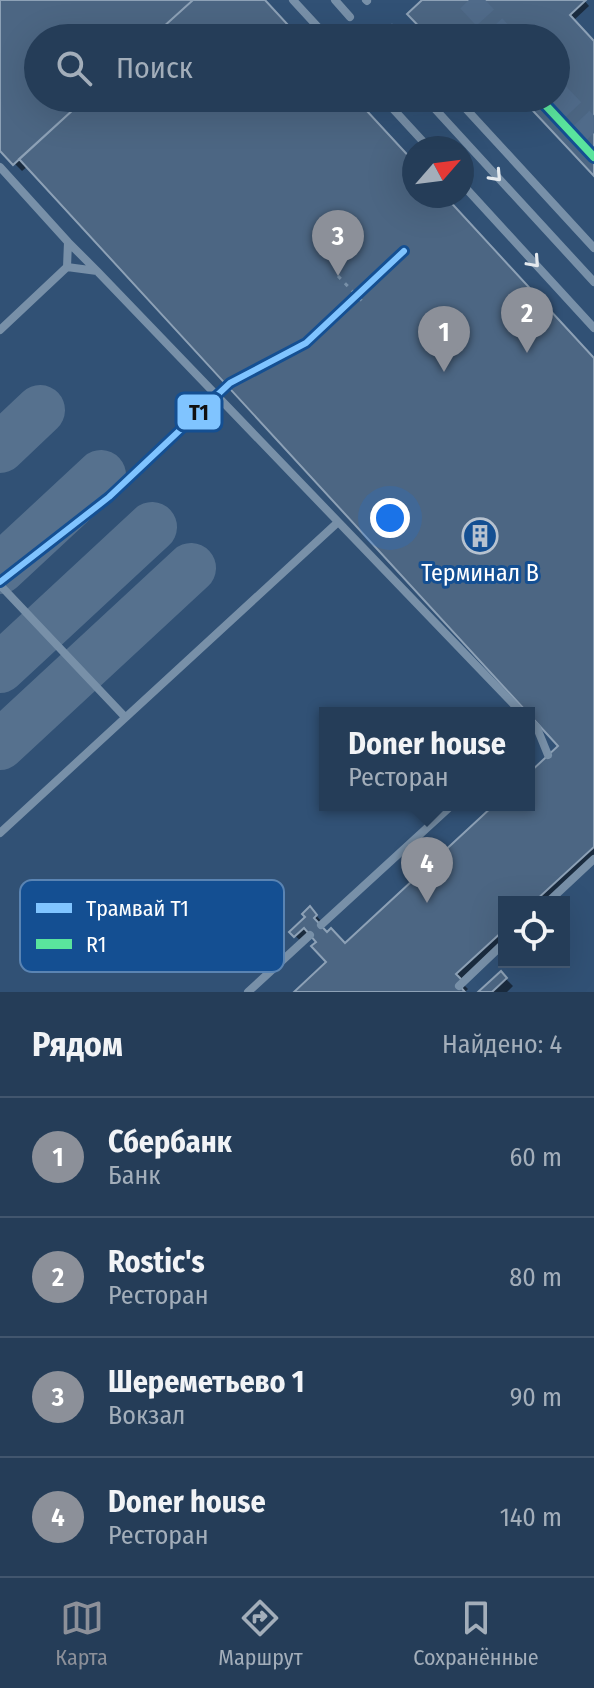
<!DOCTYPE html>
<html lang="ru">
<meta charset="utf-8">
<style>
:root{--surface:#253d58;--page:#2d445e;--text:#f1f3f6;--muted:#a3aeba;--line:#42566e;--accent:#8c9099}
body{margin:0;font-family:"Fira Sans Condensed",sans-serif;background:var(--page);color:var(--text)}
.controls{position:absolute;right:24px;bottom:24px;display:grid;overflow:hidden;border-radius:0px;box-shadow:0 8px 32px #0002}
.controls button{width:72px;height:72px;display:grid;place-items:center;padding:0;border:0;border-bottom:2px solid var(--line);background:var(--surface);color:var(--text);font:40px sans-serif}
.compass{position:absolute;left:402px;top:136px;width:72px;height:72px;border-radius:50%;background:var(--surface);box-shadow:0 8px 32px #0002;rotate:62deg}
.you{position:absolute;left:390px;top:518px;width:28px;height:28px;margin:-20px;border:6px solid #fff;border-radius:50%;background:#1a73e8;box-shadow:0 0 0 12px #1a73e833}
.badge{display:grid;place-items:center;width:52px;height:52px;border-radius:50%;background:var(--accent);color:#fff;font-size:26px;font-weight:700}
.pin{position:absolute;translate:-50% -66px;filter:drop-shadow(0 2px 4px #0008)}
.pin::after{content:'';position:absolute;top:42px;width:28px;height:24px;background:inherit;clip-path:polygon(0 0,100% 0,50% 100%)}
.popup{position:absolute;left:319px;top:707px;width:216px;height:104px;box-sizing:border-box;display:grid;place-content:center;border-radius:0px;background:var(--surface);filter:drop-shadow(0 2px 6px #0005);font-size:26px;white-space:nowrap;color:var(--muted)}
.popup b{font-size:30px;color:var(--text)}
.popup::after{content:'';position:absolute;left:50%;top:100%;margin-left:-16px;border:16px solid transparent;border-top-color:var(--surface)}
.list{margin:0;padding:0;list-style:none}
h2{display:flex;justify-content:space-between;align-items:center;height:104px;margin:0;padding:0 32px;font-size:34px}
h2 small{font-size:26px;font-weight:400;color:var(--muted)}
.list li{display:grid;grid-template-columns:52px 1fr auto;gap:24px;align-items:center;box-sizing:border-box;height:120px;padding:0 32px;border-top:2px solid var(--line)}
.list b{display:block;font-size:30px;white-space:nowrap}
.list p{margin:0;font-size:26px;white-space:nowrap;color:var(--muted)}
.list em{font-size:26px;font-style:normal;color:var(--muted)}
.icon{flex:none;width:44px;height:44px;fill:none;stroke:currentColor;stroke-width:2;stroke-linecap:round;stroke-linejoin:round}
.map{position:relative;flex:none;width:594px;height:992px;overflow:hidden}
.search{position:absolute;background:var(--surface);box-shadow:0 8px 32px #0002;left:24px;right:24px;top:24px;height:88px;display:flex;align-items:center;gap:20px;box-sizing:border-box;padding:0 28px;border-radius:44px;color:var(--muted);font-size:30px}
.sheet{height:584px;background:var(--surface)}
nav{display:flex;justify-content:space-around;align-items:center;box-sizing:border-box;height:112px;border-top:2px solid var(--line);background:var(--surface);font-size:22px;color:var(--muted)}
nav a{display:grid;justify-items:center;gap:4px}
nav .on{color:var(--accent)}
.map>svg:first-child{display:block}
.shadow{fill:#0007}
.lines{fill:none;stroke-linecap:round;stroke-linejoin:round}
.taxiway{stroke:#56718e;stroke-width:50}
.building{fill:#4c6683;stroke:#8da1b6;stroke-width:2}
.primary-tunnel{stroke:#506b8a;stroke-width:24;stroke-dasharray:24 12;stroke-linecap:butt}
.path{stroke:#7890a8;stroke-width:3;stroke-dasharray:4 6;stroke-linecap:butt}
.lane{stroke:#7890a8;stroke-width:8}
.rail-1-casing{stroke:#144f92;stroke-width:14}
.rail-1{stroke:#5ae49d;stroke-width:8}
.tram-1-casing{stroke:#144f92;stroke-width:12}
.tram-1{stroke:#80c4ff;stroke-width:6}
.oneway{stroke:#e4e9ee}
.labels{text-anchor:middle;stroke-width:6;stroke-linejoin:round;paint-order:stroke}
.poi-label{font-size:24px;fill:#fff;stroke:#144f92}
.key{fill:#144f92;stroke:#5a84b3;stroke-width:2}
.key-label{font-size:22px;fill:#fff}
.line-badge{stroke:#144f92;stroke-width:3}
.pale-badge-label{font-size:22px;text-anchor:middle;font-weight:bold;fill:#111}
</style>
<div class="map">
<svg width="594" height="992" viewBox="0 0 594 992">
<rect width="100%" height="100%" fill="#315175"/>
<!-- shadow -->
<path class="shadow" d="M0,0H263L298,38H38V98H353L414,164V196H443L594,360V861L550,902H504V944L462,983L468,989L465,992H297L329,962L319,942L312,934L303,943L291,932L307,917L310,909L323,923L320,926L327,935L345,946L497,805H529V775L561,746L28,166L22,171L0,149Z
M425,0H584L589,6L573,21L594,44V173L524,98H556V38H433Z
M501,974L513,986L507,992H481Z"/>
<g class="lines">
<!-- taxiway -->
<path class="taxiway" d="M0,448L40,410
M0,569L101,475
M0,668L152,527
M0,745L191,568"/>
</g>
<!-- building -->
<path class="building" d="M0,0H193L151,38H38V98H86L13,165L0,151Z
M193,0H265L300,38H151Z
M422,0H586L570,15L594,41V176L521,98H556V38H430L407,14Z
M86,98H355L414,162V196H445L594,358V847L534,902H504V930L456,974L462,980L458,984L465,992H294L326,962L311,946L316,942L304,928L294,937L289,932L305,917L302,914L310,906L317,915L314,918L327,932L331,928L345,943L494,805H529V773L558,746L19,159Z
M501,971L507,978L492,992H478Z"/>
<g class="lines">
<!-- primary-tunnel -->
<path class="primary-tunnel" d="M469,0L504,38
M556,93L594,133"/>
<!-- path -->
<path class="path" d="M338,276L363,302"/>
<!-- lane -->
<path class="lane" d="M293,0L328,38
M335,0L350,17
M366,0L367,1
M392,28L401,38
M383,98L429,148
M425,98L594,282
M456,98L594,248
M0,167L68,242L67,267L0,330
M462,184L594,328
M68,242L97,271
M67,267L97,271L522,713
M0,585L125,717
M529,720L537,728L548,755
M0,833L337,523
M548,902L594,859
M321,925L452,805
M459,986L504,943
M248,992L310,935"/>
<defs>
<path id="rail-1" d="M539,98L594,157"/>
</defs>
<!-- rail-1 casing -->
<use href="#rail-1" class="rail-1-casing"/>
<!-- rail-1 -->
<use href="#rail-1" class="rail-1"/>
<defs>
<path id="tram-1" d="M0,582L109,497L230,383L306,343L404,251"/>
</defs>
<!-- tram-1 casing -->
<use href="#tram-1" class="tram-1-casing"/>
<!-- tram-1 -->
<use href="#tram-1" class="tram-1"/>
</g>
<!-- one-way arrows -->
<defs><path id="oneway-chevron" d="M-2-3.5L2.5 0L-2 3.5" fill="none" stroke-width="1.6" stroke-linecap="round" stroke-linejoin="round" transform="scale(2)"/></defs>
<g class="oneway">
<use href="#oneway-chevron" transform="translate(496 176) rotate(47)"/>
<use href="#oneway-chevron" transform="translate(534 262) rotate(48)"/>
</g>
<!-- icons -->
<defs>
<symbol id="building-ring" viewBox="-11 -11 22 22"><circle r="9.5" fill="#144f92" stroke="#b7c2cf" stroke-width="1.5"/><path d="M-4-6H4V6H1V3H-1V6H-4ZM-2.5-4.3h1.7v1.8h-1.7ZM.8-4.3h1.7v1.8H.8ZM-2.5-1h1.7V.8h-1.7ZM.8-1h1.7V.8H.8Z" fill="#b7c2cf"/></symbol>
</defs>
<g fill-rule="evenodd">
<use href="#building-ring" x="460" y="516" width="40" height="40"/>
</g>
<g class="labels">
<!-- poi labels -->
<g class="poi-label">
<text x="480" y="581">Терминал B</text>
</g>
</g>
<!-- legend -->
<rect x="20" y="880" width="264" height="92" rx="12" class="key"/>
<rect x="36" y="903" width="36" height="10" fill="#80c4ff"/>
<rect x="36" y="939" width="36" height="10" fill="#5ae49d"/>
<g class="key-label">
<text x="86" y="916">Трамвай T1</text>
<text x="86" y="952">R1</text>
</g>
<rect class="line-badge" x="176" y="393" width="46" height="38" rx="8" fill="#80c4ff"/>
<g class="pale-badge-label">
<text x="199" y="420">T1</text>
</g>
</svg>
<div class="controls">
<button><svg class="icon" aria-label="locate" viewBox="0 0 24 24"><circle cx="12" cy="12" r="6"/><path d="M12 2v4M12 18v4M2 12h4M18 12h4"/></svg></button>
</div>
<svg class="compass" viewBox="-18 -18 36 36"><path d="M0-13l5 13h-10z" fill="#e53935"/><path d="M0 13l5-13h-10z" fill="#a3aeba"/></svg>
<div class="you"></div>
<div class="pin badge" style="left:444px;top:372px">1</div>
<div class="pin badge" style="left:527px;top:353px">2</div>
<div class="pin badge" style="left:338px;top:276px">3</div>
<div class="pin badge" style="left:427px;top:903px">4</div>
<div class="popup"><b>Doner house</b>Ресторан</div>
<div class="search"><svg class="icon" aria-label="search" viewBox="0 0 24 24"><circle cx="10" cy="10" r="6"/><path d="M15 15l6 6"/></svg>Поиск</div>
</div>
<section class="sheet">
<h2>Рядом<small>Найдено: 4</small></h2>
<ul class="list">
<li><span class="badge">1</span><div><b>Сбербанк</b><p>Банк</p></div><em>60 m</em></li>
<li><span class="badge">2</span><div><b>Rostic's</b><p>Ресторан</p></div><em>80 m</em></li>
<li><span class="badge">3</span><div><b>Шереметьево 1</b><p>Вокзал</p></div><em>90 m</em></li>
<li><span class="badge">4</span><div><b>Doner house</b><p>Ресторан</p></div><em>140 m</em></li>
</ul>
</section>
<nav>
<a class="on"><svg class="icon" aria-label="map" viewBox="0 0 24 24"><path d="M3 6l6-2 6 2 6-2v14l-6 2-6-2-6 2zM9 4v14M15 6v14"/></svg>Карта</a>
<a><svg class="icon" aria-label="directions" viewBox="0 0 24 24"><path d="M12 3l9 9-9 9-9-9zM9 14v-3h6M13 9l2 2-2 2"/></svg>Маршрут</a>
<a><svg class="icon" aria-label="saved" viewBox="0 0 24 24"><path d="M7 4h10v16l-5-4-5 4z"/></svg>Сохранённые</a>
</nav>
